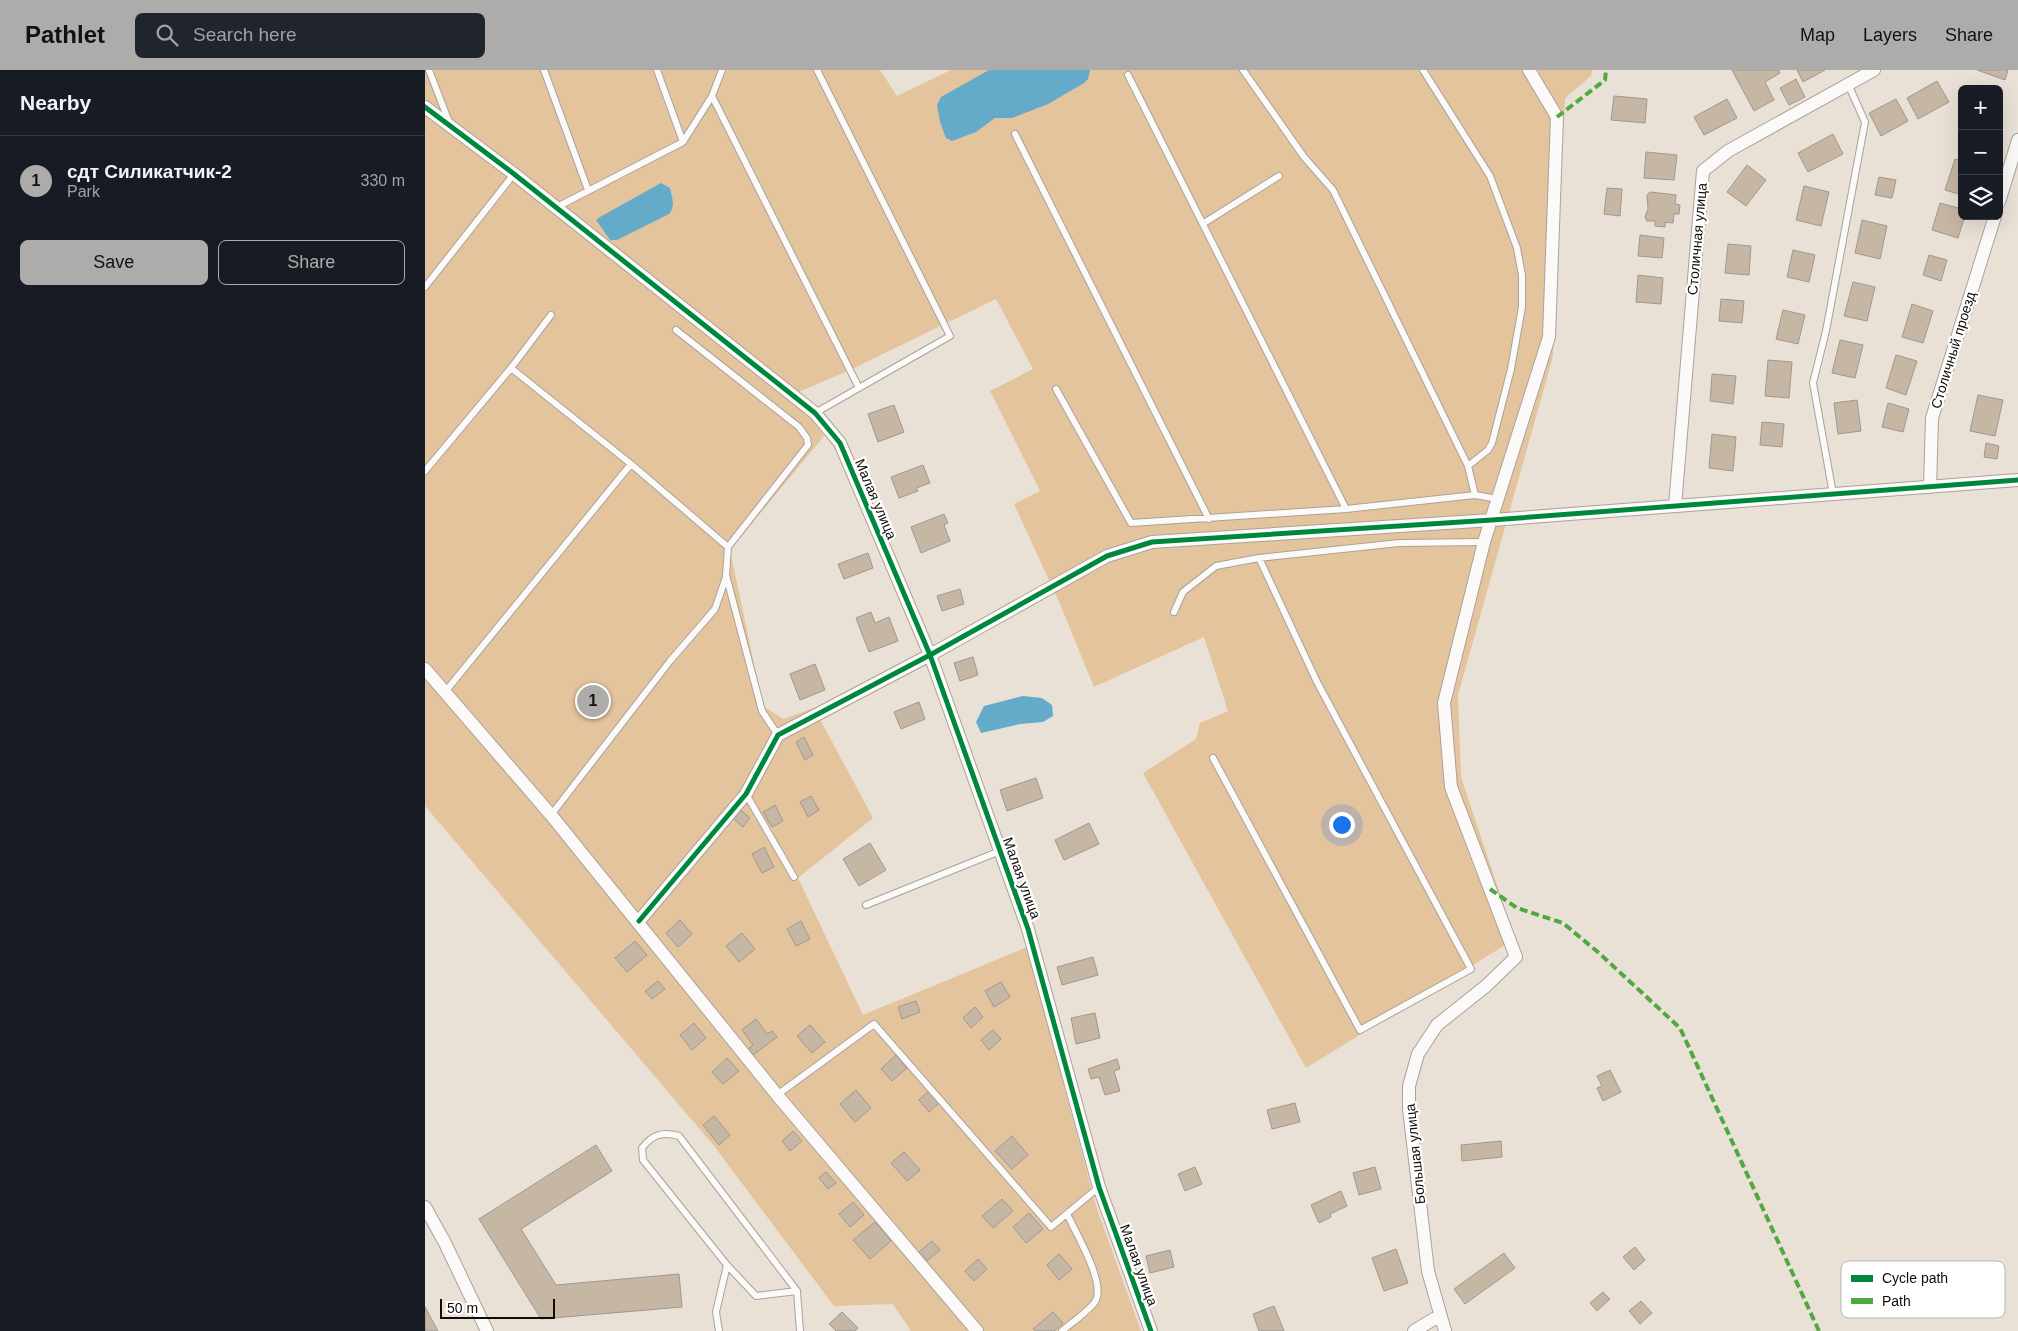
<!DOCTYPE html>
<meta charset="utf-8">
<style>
:root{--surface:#171b24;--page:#20242c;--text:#f1f3f6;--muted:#9ea1a6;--line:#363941;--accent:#aeacaa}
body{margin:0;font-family:Helvetica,sans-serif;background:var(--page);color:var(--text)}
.controls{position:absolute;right:15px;top:15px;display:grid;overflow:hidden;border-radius:8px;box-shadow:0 5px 20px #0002}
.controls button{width:45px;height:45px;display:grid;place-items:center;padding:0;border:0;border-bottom:1px solid var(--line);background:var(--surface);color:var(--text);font:25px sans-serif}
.scale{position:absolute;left:15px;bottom:12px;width:115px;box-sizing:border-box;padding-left:5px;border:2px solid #100b05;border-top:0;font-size:14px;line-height:18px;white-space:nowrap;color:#100b05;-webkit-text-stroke:4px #fff;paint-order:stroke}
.you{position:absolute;left:916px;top:754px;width:18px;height:18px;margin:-12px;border:4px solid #fff;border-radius:50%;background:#1a73e8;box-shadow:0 0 0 8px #1a73e833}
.badge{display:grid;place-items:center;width:32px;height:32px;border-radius:50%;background:var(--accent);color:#111;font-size:16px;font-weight:700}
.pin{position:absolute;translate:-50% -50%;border:2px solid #fff;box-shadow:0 1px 5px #0006}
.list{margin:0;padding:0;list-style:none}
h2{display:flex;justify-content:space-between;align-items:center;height:65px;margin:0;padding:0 20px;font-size:21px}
h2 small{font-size:16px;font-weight:400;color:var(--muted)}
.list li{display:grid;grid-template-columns:32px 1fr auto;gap:15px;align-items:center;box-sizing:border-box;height:90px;padding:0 20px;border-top:1px solid var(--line)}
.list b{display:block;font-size:19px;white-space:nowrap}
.list p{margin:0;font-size:16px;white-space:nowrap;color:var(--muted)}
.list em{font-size:16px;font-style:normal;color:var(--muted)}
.actions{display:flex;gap:10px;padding:15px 20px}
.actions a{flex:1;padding:11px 0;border:1px solid var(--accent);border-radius:8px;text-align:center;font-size:18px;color:var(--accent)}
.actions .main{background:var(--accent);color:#111}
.icon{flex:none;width:28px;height:28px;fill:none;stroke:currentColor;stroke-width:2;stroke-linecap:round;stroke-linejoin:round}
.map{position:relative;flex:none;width:1593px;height:1261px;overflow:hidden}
header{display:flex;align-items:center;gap:30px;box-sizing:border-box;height:70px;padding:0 25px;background:var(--accent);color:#111}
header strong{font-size:24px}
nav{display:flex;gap:28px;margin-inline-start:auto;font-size:18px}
.search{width:350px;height:45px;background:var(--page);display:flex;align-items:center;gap:12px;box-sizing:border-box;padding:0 18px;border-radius:8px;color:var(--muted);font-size:19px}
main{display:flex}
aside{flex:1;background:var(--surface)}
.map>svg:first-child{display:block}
.green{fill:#e4c49d}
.water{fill:#63abc8}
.building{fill:#c6b7a4;stroke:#9f9891}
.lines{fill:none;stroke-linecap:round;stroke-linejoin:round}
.service-casing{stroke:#a9a29b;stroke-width:8}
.minor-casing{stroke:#a9a29b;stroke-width:14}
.service{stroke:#fcfaf9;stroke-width:6}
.minor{stroke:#fcfaf9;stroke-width:12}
.quiet{stroke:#51a840;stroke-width:4;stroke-dasharray:8 4;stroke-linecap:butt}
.cycleway-casing{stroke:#fff;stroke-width:8}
.cycleway{stroke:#00873e;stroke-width:5}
.labels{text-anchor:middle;stroke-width:4.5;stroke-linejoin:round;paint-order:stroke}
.street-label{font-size:14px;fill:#100b05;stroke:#fff}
.key{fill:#fff;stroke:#b7b6b4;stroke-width:1}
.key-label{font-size:14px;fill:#100b05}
</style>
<header>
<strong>Pathlet</strong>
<div class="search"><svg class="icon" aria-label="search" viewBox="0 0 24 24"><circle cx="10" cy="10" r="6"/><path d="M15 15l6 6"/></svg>Search here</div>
<nav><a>Map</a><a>Layers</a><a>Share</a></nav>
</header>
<main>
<aside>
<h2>Nearby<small></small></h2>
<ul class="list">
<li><span class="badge">1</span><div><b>сдт Силикатчик-2</b><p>Park</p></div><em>330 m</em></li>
</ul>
<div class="actions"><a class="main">Save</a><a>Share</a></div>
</aside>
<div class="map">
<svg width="1593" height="1261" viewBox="0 0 1593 1261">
<rect width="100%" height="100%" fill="#e9e0d6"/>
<!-- green -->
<path class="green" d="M0,0H455L472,26L526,0H1167L1166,6L1140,28L1128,286L1033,625L1036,707L1090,869L881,998L718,703L771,669L775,653L803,641L779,567L669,617L635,534L589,434L615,421L565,321L608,299L571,229L425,300L369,324L399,366L305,480L338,636L358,649L389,638L448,748L373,808L438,945L602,877L671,1136L716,1261H486L468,1234L409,1236L289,1076L0,736Z"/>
<!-- water -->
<path class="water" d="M564,0H665L663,9L659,13L623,34L587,48H570L551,62L527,71L521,68L515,52L512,35L516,27Z
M236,113L245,118C247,128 251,135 244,144L192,170H185L171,150L175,147Z
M598,626L617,628L627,635L628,646L618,652L595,654L556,663L551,652L559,636Z"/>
<!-- building -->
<path class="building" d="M1307,0H1354L1355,3L1340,12L1349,30L1329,41Z
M1372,0H1400L1378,12Z
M1552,0H1583L1580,10Z
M1371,9L1380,27L1364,35L1355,18Z
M1512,11L1524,32L1493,49L1482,28Z
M1189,26L1222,29L1220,53L1186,50Z
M1302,29L1312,48L1279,65L1269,47Z
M1471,29L1483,51L1456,66L1444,43Z
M1408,64L1418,84L1383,102L1373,83Z
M1221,82L1252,85L1249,110L1219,108Z
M1530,89L1537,91V125L1520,120Z
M1322,95L1341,110L1321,136L1302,122Z
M1454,107L1471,110L1467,128L1450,125Z
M1379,116L1404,122L1396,156L1371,150Z
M1182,118L1197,119L1195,146L1179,144Z
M1225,122L1251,125L1250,134L1255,135L1254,144H1249L1248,153L1240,152V157L1230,156V151H1222L1220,147L1223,139L1222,125Z
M1515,133L1537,139V146H1540L1533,168L1507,160Z
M1437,150L1462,156L1455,189L1430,183Z
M1215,165L1239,168L1237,188L1213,186Z
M1303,174L1326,176L1324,205L1300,203Z
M1368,180L1390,185L1384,212L1362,207Z
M1504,185L1522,190L1516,211L1498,205Z
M1213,205L1238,208L1236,234L1211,232Z
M1428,212L1450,217L1442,251L1419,246Z
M1296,229L1319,231L1317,253L1294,251Z
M1487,234L1508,241L1498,273L1477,267Z
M1358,240L1380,245L1373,274L1351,269Z
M1415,270L1438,275L1430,308L1407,303Z
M1471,285L1492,291L1481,325L1461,318Z
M1343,290L1367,292L1364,328L1340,326Z
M1287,304L1311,306L1308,334L1285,331Z
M1553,325L1578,330L1570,366L1545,361Z
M1432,330L1436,361L1413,364L1409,333Z
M1463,333L1484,339L1478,362L1457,357Z
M469,335L479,362L453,372L443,344Z
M1337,352L1359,354L1357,377L1335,375Z
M1287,364L1311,367L1308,401L1284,398Z
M1561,373L1574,376L1572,389L1559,387Z
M498,395L505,413L491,418L493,421L474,428L466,407Z
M519,444L523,453L519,455L525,471L496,483L486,457Z
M443,483L448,498L419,509L413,494Z
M535,519L539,534L517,541L512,526Z
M446,542L450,553L464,547L473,571L444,582L431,548Z
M548,587L553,605L535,611L529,593Z
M390,594L400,620L375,630L365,604Z
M494,632L500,649L476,659L469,642Z
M379,667L388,685L380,690L371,672Z
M611,708L618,728L582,741L575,720Z
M386,726L394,740L383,747L375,732Z
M350,735L358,751L347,757L338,742Z
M312,737L325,748L318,757L305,746Z
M664,753L674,774L639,790L630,770Z
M445,773L461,800L434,816L418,789Z
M339,777L349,797L337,803L327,784Z
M255,850L267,864L253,877L241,863Z
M376,851L385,869L371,876L362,859Z
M317,863L330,879L314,892L301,876Z
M210,871L222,885L202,902L190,888Z
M668,887L673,905L637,915L632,897Z
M233,911L240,919L227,929L220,921Z
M576,912L585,927L569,937L560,921Z
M491,931L495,942L477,949L473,937Z
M550,937L558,947L546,958L538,948Z
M670,943L675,968L651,974L646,948Z
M331,949L342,964L347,961L352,967L328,985L323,979L328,975L317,960Z
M269,953L281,968L267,980L255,965Z
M385,955L400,972L387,983L372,966Z
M568,960L576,969L564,980L556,970Z
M471,985L482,998L467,1011L456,999Z
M302,988L314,1001L298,1014L287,1002Z
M692,989L695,999L689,1001L695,1021L680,1025L674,1007L666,1009L663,999Z
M1185,1000L1196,1022L1178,1031L1172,1018L1177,1016L1172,1006Z
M431,1020L446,1038L430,1052L415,1034Z
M504,1021L514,1033L504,1042L494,1030Z
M870,1033L875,1052L847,1059L842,1040Z
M289,1046L305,1065L294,1075L278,1055Z
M368,1061L377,1071L365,1081L357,1071Z
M587,1066L603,1085L587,1099L570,1081Z
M1076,1071L1077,1087L1037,1091L1036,1075Z
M171,1075L187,1101L96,1159L131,1215L254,1204L257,1237L116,1249L54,1149Z
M479,1082L495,1100L482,1111L466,1093Z
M770,1097L777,1114L760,1121L753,1104Z
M950,1097L956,1119L934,1125L928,1103Z
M401,1102L411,1113L403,1119L394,1108Z
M916,1121L922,1136L905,1144L906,1147L894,1153L886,1135Z
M577,1129L588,1141L568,1158L557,1146Z
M428,1132L439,1145L425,1157L414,1144Z
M604,1143L618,1159L601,1173L588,1157Z
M450,1152L466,1171L445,1189L428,1170Z
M507,1171L515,1180L502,1191L494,1182Z
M1210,1177L1220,1190L1209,1200L1198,1187Z
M971,1179L983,1213L959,1221L947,1188Z
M745,1180L749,1197L725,1203L721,1186Z
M1079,1183L1090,1198L1040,1234L1029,1219Z
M634,1184L647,1199L634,1210L622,1195Z
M553,1189L562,1199L549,1211L540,1201Z
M1178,1222L1185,1229L1172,1241L1165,1233Z
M1216,1231L1227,1243L1215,1254L1204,1241Z
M849,1236L859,1261H834L828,1244Z
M0,1237L13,1261H0Z
M417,1242L433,1258L430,1261H411L404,1254Z
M628,1242L638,1253L629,1261H611L608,1259Z"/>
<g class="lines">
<defs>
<path id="service" d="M4,0L24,52
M119,0L163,120
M232,0L258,72
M818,0L879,87L908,120L1043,396L1050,425
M998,0L1065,106L1092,178L1097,205V237L1086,299L1067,373L1063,380L1043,396
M703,5L921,439
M287,26L434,318
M590,64L784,449
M130,138L258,72L287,26L297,0
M779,153L854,106
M0,217L89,104
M251,260L374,357L382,368L383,375L303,477
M86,298L206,394L303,477L301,505L337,641L353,665
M631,319L706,453L921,439L1050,425L1073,429
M390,343L525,266L392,0
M0,401L86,298L126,245
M1408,424L1388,313L1401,261L1440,52L1423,14
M749,542L758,522L791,496L834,488L974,473L1059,472
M20,622L206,394
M788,688L935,960L1046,899L892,612L834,488
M321,724L369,807
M126,745L245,591L290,539L301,507
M441,835L575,781
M352,1025L449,954L626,1157L674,1117
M372,1221L375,1261
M294,1261L291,1242L302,1195L218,1090L217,1078C227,1065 237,1061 254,1066L372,1221L331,1226L302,1195
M637,1261C645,1254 667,1239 671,1230C680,1212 651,1163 642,1144"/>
<path id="minor" d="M0,37L89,104L390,343L415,373L505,585L603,859L674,1117L726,1261
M1574,132L1593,70
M1505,417L1507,348L1570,146
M1250,436L1278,101L1303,81L1449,0
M0,599L126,745L352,1025L552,1261
M214,851L321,724L353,665L505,585L682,486L727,472L1067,450L1593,410
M0,1137L20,1173L62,1261
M989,1261L1014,1246
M1020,1261L1003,1201L984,1039V1016L993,984L1012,955L1061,916L1091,887L1026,717L1019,633L1059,472L1124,267L1132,47L1104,0"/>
</defs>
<!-- service casing -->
<use href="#service" class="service-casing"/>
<!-- minor casing -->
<use href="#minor" class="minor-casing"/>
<!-- service -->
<use href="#service" class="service"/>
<!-- minor -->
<use href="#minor" class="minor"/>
<!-- quiet -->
<path class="quiet" d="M1132,47L1180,10L1181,0
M1065,819L1092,838L1138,853L1174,883L1255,958L1394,1261"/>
<defs>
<path id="cycleway" d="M0,37L89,104L390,343L415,373L505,585L603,859L674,1117L726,1261
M214,851L321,724L353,665L505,585L682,486L727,472L1067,450L1593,410"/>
</defs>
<!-- cycleway casing -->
<use href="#cycleway" class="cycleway-casing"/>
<!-- cycleway -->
<use href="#cycleway" class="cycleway"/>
</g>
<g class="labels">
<!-- street labels -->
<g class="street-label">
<text transform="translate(1272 169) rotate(-85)" y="5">Столичная улица</text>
<text transform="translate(1528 280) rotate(-73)" y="5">Столичный проезд</text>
<text transform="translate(451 429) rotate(67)" y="5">Малая улица</text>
<text transform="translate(597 808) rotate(70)" y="5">Малая улица</text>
<text transform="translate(990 1084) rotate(-96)" y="5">Большая улица</text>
<text transform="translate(714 1195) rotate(70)" y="5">Малая улица</text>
</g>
</g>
<!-- legend -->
<rect x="1416" y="1191" width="164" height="57" rx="8" class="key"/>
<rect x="1426" y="1205" width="22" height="7" fill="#00873e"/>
<rect x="1426" y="1228" width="22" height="6" fill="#51a840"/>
<g class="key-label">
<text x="1457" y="1213">Cycle path</text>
<text x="1457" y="1236">Path</text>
</g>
</svg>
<div class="controls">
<button>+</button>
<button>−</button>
<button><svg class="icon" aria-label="layers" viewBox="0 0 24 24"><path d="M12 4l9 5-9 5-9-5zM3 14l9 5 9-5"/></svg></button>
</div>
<div class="scale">50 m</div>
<div class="you"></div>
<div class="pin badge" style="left:168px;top:631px">1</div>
</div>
</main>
